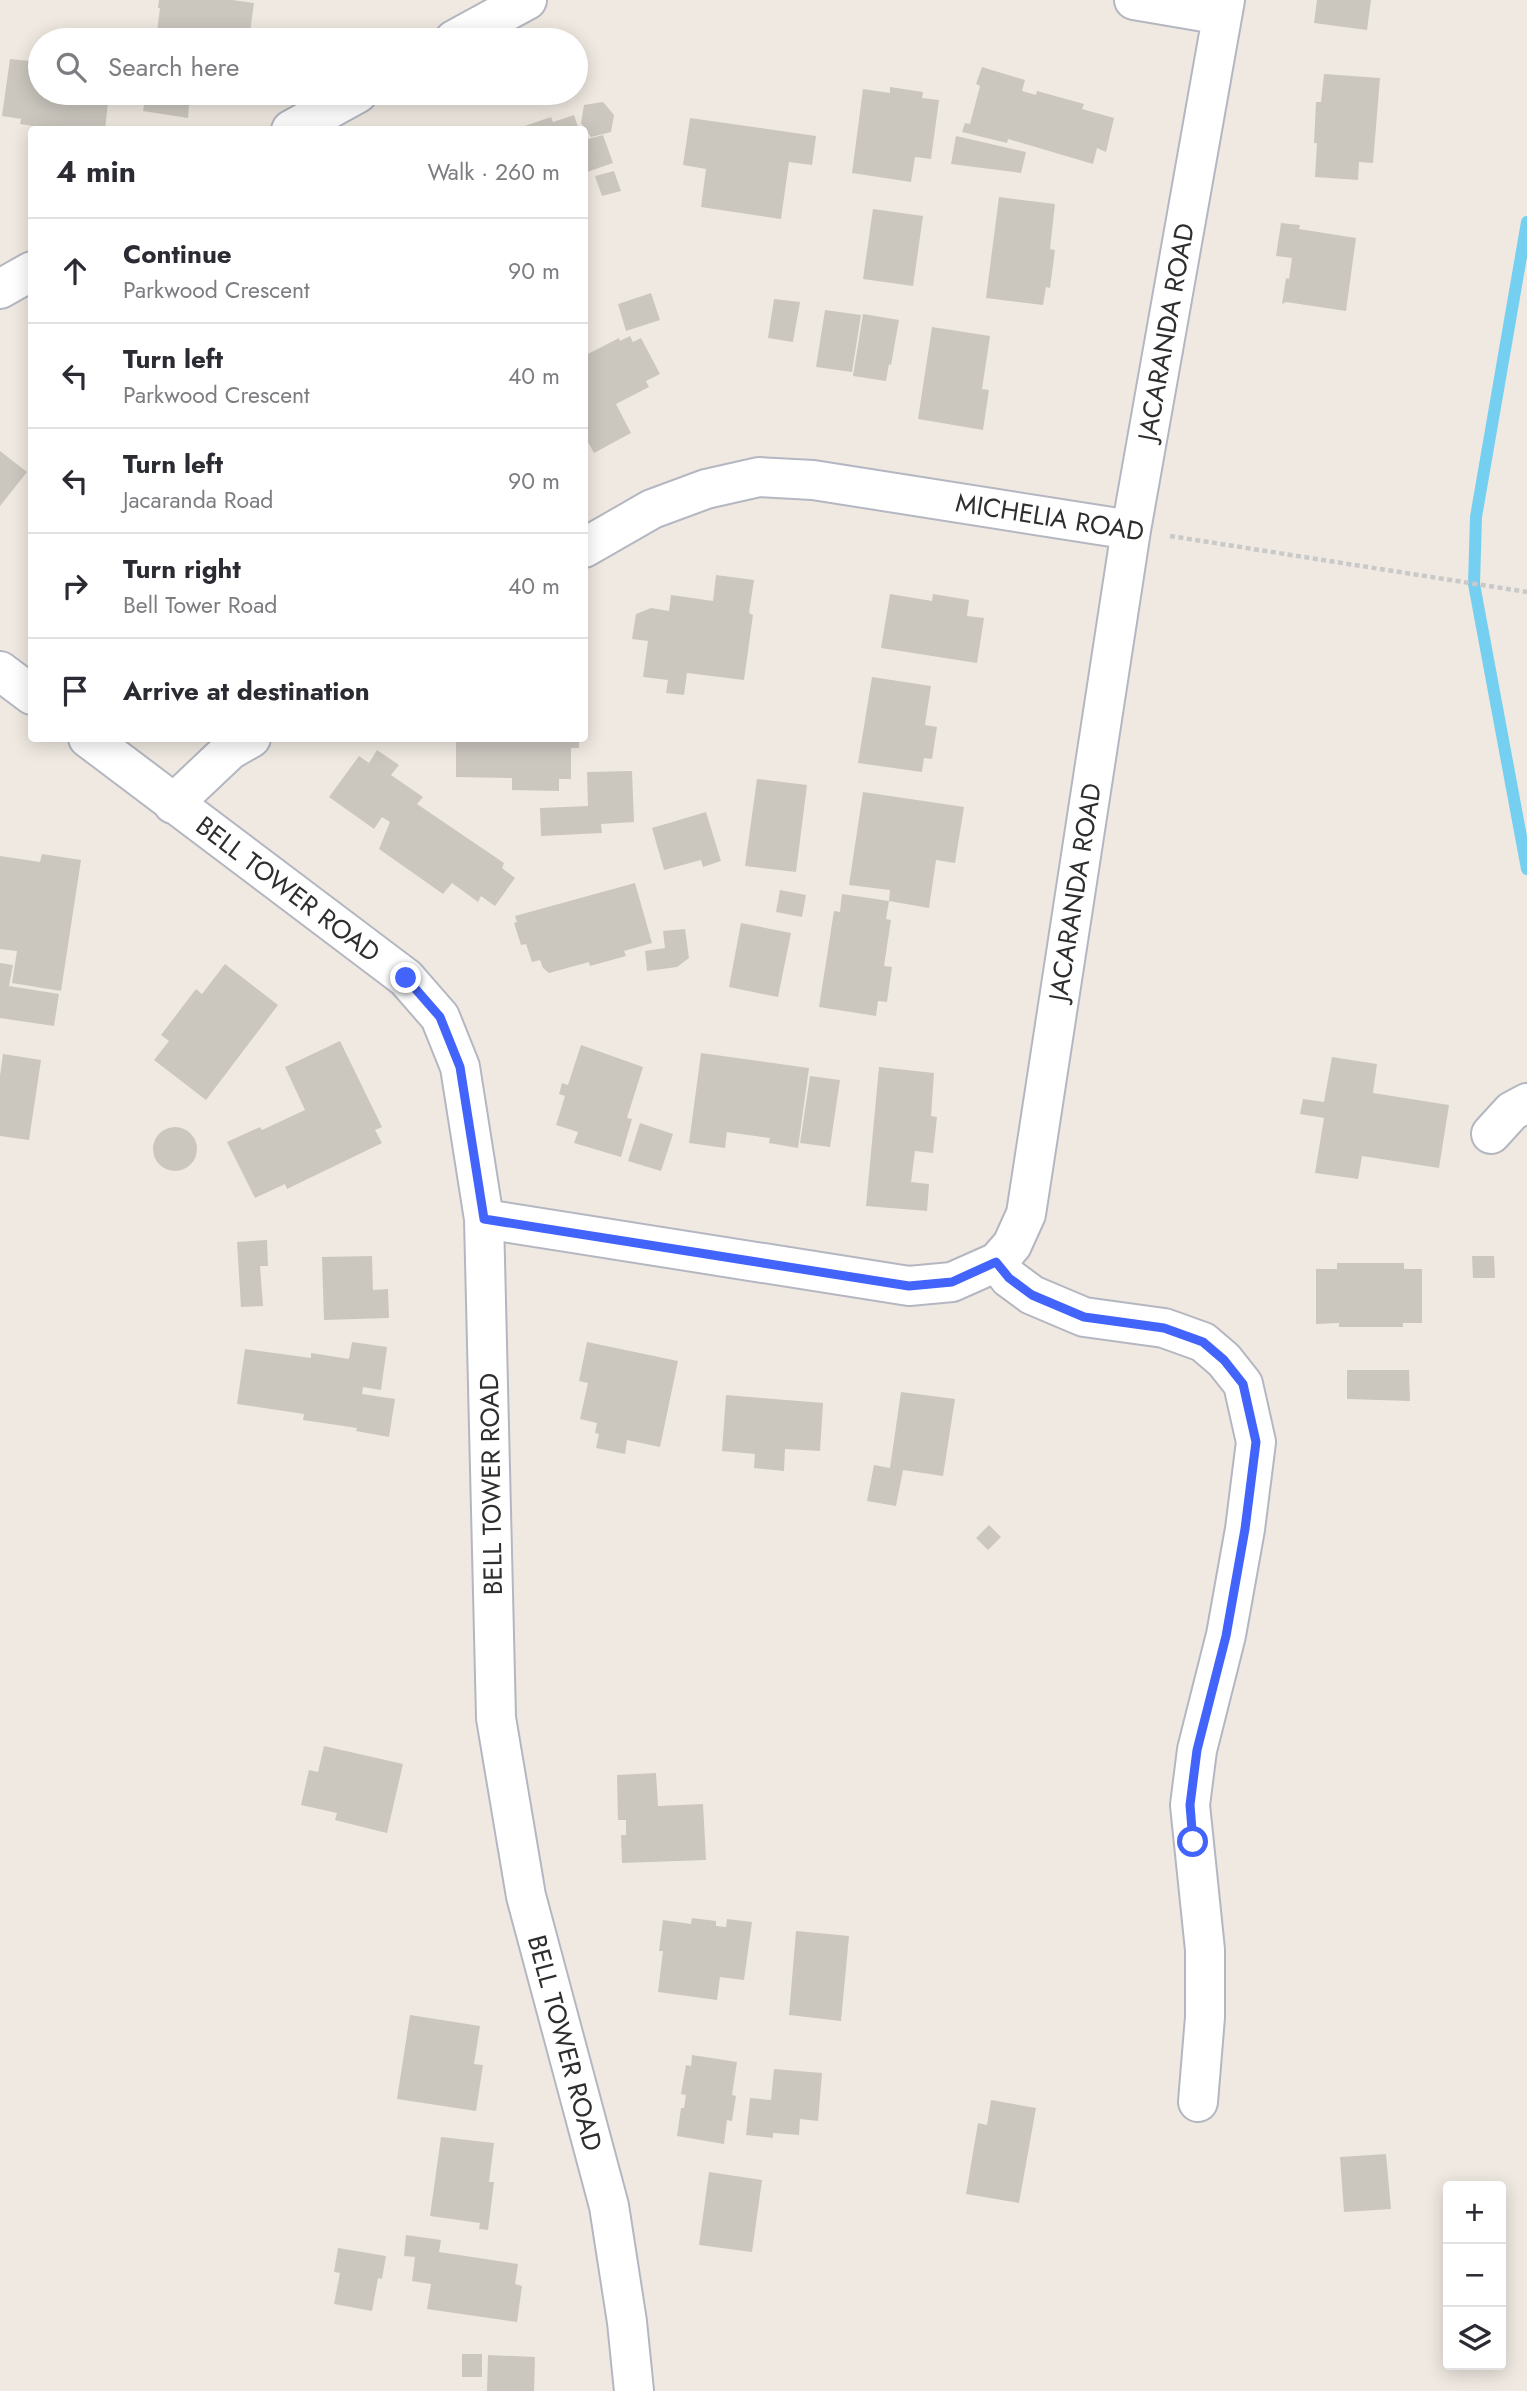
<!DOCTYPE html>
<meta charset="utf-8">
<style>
:root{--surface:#fff;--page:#f7f7f7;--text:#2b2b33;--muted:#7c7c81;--line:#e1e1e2}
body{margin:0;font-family:Jost,sans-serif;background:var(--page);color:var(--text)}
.controls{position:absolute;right:21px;bottom:21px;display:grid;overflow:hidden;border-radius:7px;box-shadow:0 4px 18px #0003}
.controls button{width:63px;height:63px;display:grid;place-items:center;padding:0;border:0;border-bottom:2px solid var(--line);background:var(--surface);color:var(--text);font:35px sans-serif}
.stop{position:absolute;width:21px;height:21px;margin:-16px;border:5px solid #4264fb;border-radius:50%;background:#fff}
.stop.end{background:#4264fb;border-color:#fff;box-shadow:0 2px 7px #0008}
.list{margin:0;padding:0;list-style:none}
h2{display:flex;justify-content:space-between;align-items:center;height:91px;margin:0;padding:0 28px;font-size:30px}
h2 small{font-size:23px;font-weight:400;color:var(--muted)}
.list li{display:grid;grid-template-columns:46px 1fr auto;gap:21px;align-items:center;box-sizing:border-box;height:105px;padding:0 28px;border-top:2px solid var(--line)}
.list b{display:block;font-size:26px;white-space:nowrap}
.list p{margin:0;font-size:23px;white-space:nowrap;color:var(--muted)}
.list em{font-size:23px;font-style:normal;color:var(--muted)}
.icon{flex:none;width:38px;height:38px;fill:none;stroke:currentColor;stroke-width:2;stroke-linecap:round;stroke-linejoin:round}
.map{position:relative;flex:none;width:1527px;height:2391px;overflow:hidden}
.search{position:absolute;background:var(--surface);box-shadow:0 4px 18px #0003;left:28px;top:28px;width:560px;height:77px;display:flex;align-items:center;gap:18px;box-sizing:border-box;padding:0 24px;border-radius:38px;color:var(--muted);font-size:26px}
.panel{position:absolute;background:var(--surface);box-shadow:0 4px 18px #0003;left:28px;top:126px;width:560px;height:616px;border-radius:7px}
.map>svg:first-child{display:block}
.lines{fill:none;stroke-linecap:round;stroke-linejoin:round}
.stream{stroke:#75cff0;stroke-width:12}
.building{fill:#cbc7bf}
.minor-casing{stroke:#b4b7c1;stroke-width:42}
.path{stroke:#c9c9c9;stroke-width:4.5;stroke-dasharray:5 3.5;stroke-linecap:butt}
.minor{stroke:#fff;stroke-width:38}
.route{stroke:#4264fb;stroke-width:9}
.labels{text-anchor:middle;stroke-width:5;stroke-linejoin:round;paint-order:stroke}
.street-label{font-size:26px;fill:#2e2e2e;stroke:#fff}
</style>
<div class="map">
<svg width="1527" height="2391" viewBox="0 0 1527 2391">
<rect width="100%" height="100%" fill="#efe9e1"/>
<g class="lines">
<!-- stream -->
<path class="stream" d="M1527,222L1476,517L1474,584L1527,869"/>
</g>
<!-- building -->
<path class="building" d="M159,0H232L254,3L249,40H156L160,8H158Z
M1317,0H1371L1367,30L1314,23Z
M10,59L30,61L29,71L40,72V93H109L105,130H59L20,124L21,119L2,116Z
M982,67L1025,80L1022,91L1036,95L1037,91L1084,104L1082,109L1114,118L1106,152L1097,148L1093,164L1008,139L1007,143L962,132L965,123L970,124L980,86L976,84Z
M1324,74L1380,78L1373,163L1359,162L1358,180L1315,177L1317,143H1314L1316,102H1321Z
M890,87L923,92L922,98L939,100L931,159L915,157L911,182L852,173L863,89L890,93Z
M146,93H190L188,118L143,111Z
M603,102L614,115L611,132L591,137L581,123L584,105Z
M574,115L579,130H513L551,117L553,122Z
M690,118L816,136L812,165L789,162L781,219L701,207L706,169L683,165Z
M603,135L613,163L584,173V140Z
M956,136L1026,152L1021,173L951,164Z
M614,171L621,191L602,196L595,176Z
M999,197L1055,204L1050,249L1055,250L1050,288L1046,287L1043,305L986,298Z
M873,209L923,216L913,286L863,279Z
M1281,223L1300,225L1299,229L1356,238L1346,311L1286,302L1282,304L1286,278L1289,279L1292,258L1276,256Z
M651,293L660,320L626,331L618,304Z
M774,299L800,302L793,342L768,338Z
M825,310L861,315L852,372L816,367Z
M863,314L899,320L891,365L889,364L886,381L853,376Z
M932,327L990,336L982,389L989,390L983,430L918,419Z
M630,336L633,342L641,338L660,374L646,381L649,387L616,404L631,433L594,453L584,435V356L619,338L620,341Z
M0,451L27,472L0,506Z
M716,575L754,580L749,613L753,615L744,680L687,673L684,695L666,693L668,680L643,677L648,641L632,639L636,614L651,608L669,611L671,595L713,601Z
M890,594L932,601L933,594L969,600L967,616L984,618L977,663L881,648Z
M872,677L931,686L925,725L937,727L932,759L924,758L922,772L858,763Z
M456,738H579V748H571V779H559V791L512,790V778L456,777Z
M377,750L399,765L391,775L423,797L417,804L504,863L502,868L515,878L495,906L481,896L478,902L452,883L443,894L379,849L390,822L382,817L374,829L329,797L359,756L369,763Z
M632,771L634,822L601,824L602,833L541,836L540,808L588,806L587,772Z
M757,779L807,785L796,872L745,866Z
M863,792L964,807L955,863L936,860L929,908L889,901L890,890L849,885Z
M706,812L721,861L703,867L701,860L664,870L652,828Z
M42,854L81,860L61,991L12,983L17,951L0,949V856L40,862Z
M635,883L652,943L624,951L626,956L590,966L589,962L549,973L543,968L540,960L532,962L526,944L521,945L514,923L517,922L515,916Z
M780,890L806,895L802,917L776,912Z
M842,894L889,901L886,919L891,920L884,966L892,967L887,1002L878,1001L876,1016L819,1007L834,911L840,912Z
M741,923L791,933L778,997L729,987Z
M685,929L689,958L677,967L647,971L645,951L665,948L663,931Z
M0,963L13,965L9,986L59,994L54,1026L0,1018Z
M225,964L278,1005L206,1100L154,1060L169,1041L161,1035L196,989L202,994Z
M340,1041L382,1127L375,1130L382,1143L287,1189L285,1184L255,1198L227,1142L260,1127L262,1130L305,1110L285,1067Z
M581,1045L643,1067L627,1118L632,1119L621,1157L574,1143L578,1132L556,1125L565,1096L559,1094L562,1083L568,1085Z
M701,1053L809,1068L798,1148L769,1143L770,1138L727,1132L725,1148L689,1143Z
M3,1054L41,1060L29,1140L0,1136V1076Z
M1332,1057L1377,1064L1373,1093L1449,1105L1439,1168L1362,1156L1358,1179L1315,1173L1324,1118L1300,1114L1303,1099L1324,1102Z
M879,1067L934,1073L931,1116L937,1117L933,1153L915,1151L911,1182L929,1184L927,1211L866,1206Z
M810,1076L840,1080L830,1147L800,1143Z
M640,1123L673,1134L661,1171L628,1161Z
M153 1149a22 22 0 1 1 44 0a22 22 0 1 1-44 0Z
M267,1240L268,1266H260L263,1306L241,1307L237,1242Z
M372,1256L373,1290L388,1289L389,1318L324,1320L322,1257Z
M1472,1256H1494L1495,1278H1473Z
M1337,1263H1404V1269H1422V1323H1403V1327H1339V1323L1316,1324V1269H1337Z
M352,1342L387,1347L381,1390L363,1387L362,1394L395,1399L389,1437L356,1431L357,1428L303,1420L304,1414L237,1404L245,1349L311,1358V1353L349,1359Z
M587,1342L678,1361L660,1447L627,1440L625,1454L596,1448L599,1434L595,1433L597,1423L580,1419L588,1383L579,1381Z
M1347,1370H1409L1410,1401L1347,1399Z
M901,1392L955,1399L943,1476L903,1470L896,1506L867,1501L874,1465L890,1468Z
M726,1395L823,1403L820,1451L785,1449L784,1471L754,1468L755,1454L722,1451Z
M989,1525L1001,1537L988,1550L976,1538Z
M324,1746L403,1764L387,1833L335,1820L337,1813L301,1805L309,1770L318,1772Z
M656,1773L658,1806L703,1804L706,1860L622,1863L621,1835H626V1820H618L617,1775Z
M692,1918L716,1921V1926L726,1927L727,1919L752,1922L744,1980L720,1977L717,2000L658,1992L663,1951H659L663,1920L691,1924Z
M796,1931L849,1936L841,2021L789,2015Z
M410,2015L480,2026L474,2064L483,2065L476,2111L397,2099Z
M692,2055L737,2062L732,2095L736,2096L732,2121L727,2120L724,2144L677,2136L681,2108H684L686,2095L681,2094L686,2065L691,2066Z
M774,2069L822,2073L818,2121L800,2119L799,2135L773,2133V2138L746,2135L750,2098L771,2100Z
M991,2100L1036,2108L1019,2203L966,2194L978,2123L987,2125Z
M441,2137L494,2143L489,2182H494L488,2230L479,2229L480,2223L430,2216Z
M1386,2154L1391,2209L1344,2212L1340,2157Z
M709,2172L762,2180L752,2252L699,2245Z
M406,2235L441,2240L439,2252L518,2264L515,2284L522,2286L517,2322L427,2309L431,2284L412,2281L415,2257L404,2256Z
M338,2248L386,2256L382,2279L378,2278L372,2311L334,2304L340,2273L334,2272Z
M462,2354H482V2377H462Z
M488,2355L535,2357L534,2391H487Z"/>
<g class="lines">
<defs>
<path id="minor" d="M1134,0L1222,15
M454,40L527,0
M291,130L358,93
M0,289L32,271
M584,548L652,509L706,489L759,477L813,480L1131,530
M0,671L32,695
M88,738L406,978L440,1017L460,1067L484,1219L496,1718L526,1896L609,2206L627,2322L634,2391
M173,804L230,750L251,738
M1491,1134L1512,1111L1527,1103
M484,1219L909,1286L952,1282L997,1262L1012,1245L1026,1214L1131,530L1225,0
M997,1262L1009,1278L1032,1295L1084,1317L1164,1328L1203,1342L1224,1360L1243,1384L1256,1442L1245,1529L1226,1635L1197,1750L1190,1805L1205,1950V2017L1198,2102"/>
</defs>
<!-- minor casing -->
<use href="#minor" class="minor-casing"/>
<!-- path -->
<path class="path" d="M1170,536L1527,592"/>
<!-- minor -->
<use href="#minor" class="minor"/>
</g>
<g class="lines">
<!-- route -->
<path class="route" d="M406,978L440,1017L460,1067L484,1219L909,1286L952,1282L996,1262L1009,1278L1032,1295L1084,1317L1164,1328L1203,1342L1224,1360L1243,1384L1256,1442L1245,1529L1226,1636L1197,1750L1190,1805L1193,1842"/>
</g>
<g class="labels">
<!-- street labels -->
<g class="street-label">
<text transform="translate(1166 332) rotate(-80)" y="9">JACARANDA ROAD</text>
<text transform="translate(1050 517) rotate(9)" y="9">MICHELIA ROAD</text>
<text transform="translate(288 889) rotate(37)" y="9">BELL TOWER ROAD</text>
<text transform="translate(1075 892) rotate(-81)" y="9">JACARANDA ROAD</text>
<text transform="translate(491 1484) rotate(-91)" y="9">BELL TOWER ROAD</text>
<text transform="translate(565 2043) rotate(75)" y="9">BELL TOWER ROAD</text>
</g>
</g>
</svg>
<div class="controls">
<button>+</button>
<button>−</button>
<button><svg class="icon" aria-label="layers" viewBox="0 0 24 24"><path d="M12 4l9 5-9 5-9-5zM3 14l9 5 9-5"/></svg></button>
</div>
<div class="stop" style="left:1193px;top:1842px"></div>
<div class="stop end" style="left:406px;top:978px"></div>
<div class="search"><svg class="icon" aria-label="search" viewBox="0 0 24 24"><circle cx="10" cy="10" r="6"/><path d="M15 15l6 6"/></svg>Search here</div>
<section class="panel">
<h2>4 min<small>Walk · 260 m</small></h2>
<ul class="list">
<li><svg class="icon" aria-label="ahead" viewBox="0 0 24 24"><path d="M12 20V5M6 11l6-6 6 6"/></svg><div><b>Continue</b><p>Parkwood Crescent</p></div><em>90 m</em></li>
<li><svg class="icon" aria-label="left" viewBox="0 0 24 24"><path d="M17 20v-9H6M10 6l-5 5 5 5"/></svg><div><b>Turn left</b><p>Parkwood Crescent</p></div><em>40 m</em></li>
<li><svg class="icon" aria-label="left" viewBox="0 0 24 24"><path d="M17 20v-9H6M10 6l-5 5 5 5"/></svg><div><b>Turn left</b><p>Jacaranda Road</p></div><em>90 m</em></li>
<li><svg class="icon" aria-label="right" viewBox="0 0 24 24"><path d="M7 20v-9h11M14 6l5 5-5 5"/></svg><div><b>Turn right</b><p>Bell Tower Road</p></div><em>40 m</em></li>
<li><svg class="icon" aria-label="arrive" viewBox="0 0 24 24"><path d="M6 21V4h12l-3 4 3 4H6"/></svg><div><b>Arrive at destination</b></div></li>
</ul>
</section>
</div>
